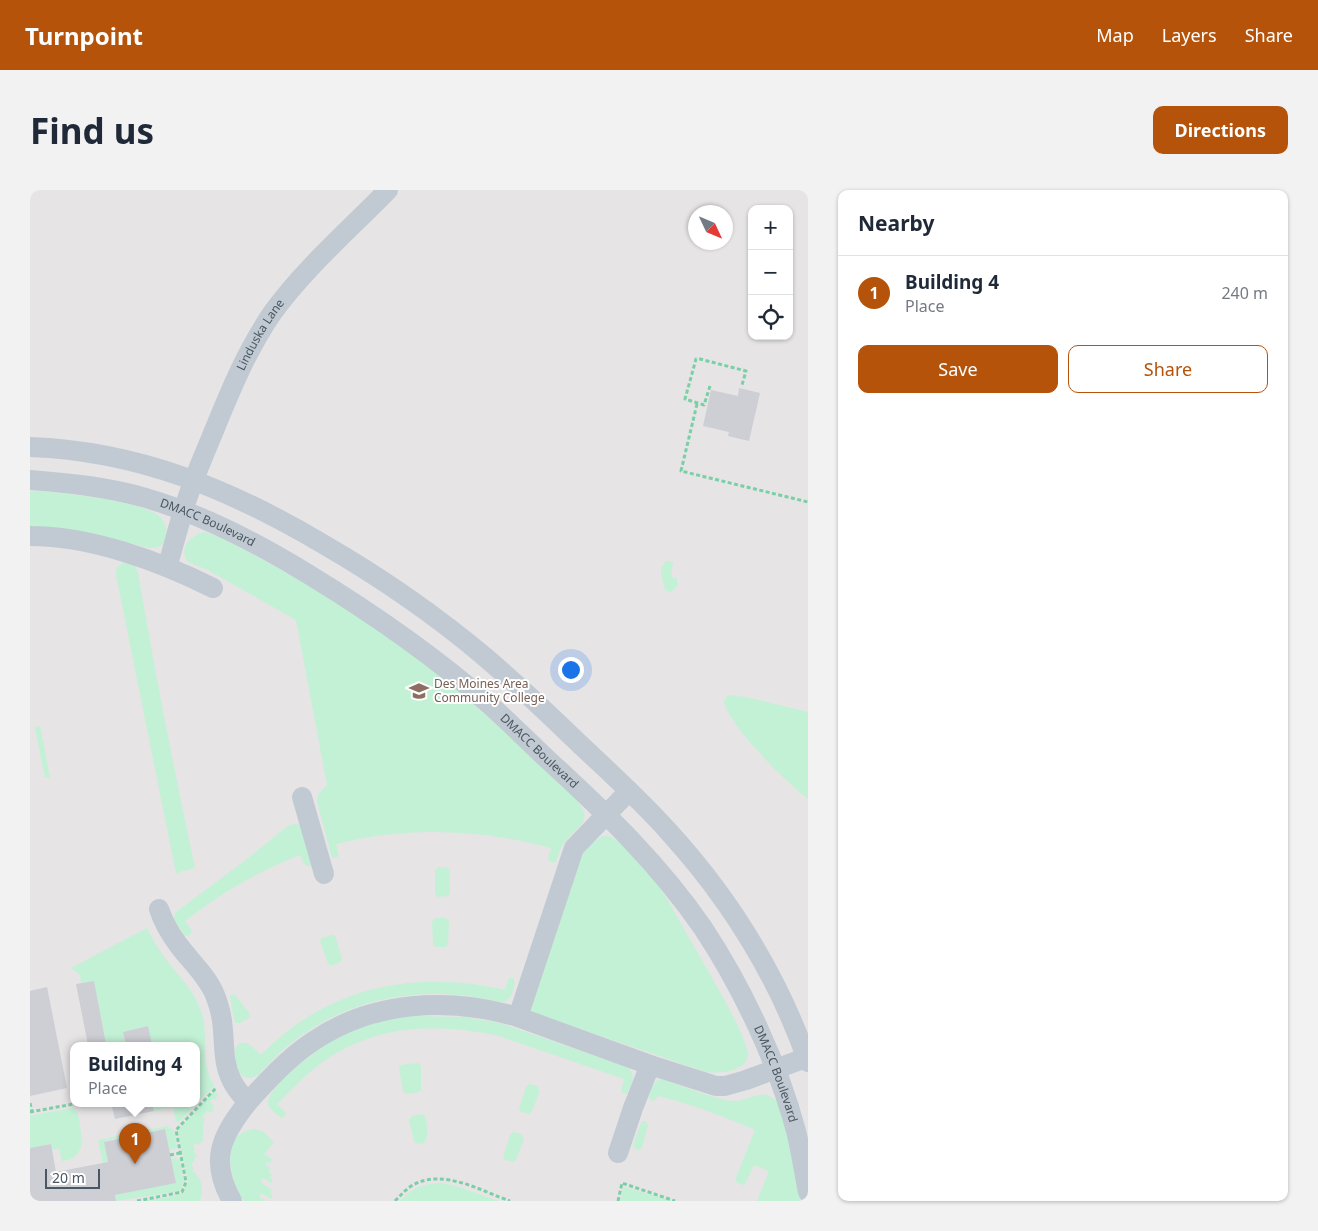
<!DOCTYPE html>
<meta charset="utf-8">
<style>
:root{--surface:#fff;--page:#f2f2f3;--text:#1f2937;--muted:#747a83;--line:#e0e1e3;--accent:#b45309}
body{margin:0;font-family:"Noto Sans",sans-serif;background:var(--page);color:var(--text)}
.controls{position:absolute;right:15px;top:15px;display:grid;overflow:hidden;border-radius:10px;box-shadow:0 1px 4px #0004}
.controls button{width:45px;height:45px;display:grid;place-items:center;padding:0;border:0;border-bottom:1px solid var(--line);background:var(--surface);color:var(--text);font:25px sans-serif}
.compass{position:absolute;left:658px;top:15px;width:45px;height:45px;border-radius:50%;background:var(--surface);box-shadow:0 1px 4px #0004;rotate:134deg}
.scale{position:absolute;left:15px;bottom:12px;width:55px;box-sizing:border-box;padding-left:5px;border:2px solid #4a5661;border-top:0;font-size:14px;line-height:18px;white-space:nowrap;color:#4a5661;-webkit-text-stroke:4px #fff;paint-order:stroke}
.you{position:absolute;left:540px;top:479px;width:18px;height:18px;margin:-12px;border:4px solid #fff;border-radius:50%;background:#1a73e8;box-shadow:0 0 0 8px #1a73e833}
.badge{display:grid;place-items:center;width:32px;height:32px;border-radius:50%;background:var(--accent);color:#fff;font-size:16px;font-weight:700}
.pin{position:absolute;translate:-50% -41px;filter:drop-shadow(0 1px 2px #0008)}
.pin::after{content:'';position:absolute;top:26px;width:18px;height:15px;background:inherit;clip-path:polygon(0 0,100% 0,50% 100%)}
.popup{position:absolute;left:40px;top:852px;width:130px;height:65px;box-sizing:border-box;display:grid;place-content:center;border-radius:10px;background:var(--surface);filter:drop-shadow(0 1px 4px #0005);font-size:16px;white-space:nowrap;color:var(--muted)}
.popup b{font-size:19px;color:var(--text)}
.popup::after{content:'';position:absolute;left:50%;top:100%;margin-left:-10px;border:10px solid transparent;border-top-color:var(--surface)}
.list{margin:0;padding:0;list-style:none}
h2{display:flex;justify-content:space-between;align-items:center;height:65px;margin:0;padding:0 20px;font-size:21px}
h2 small{font-size:16px;font-weight:400;color:var(--muted)}
.list li{display:grid;grid-template-columns:32px 1fr auto;gap:15px;align-items:center;box-sizing:border-box;height:75px;padding:0 20px;border-top:1px solid var(--line)}
.list b{display:block;font-size:19px;white-space:nowrap}
.list p{margin:0;font-size:16px;white-space:nowrap;color:var(--muted)}
.list em{font-size:16px;font-style:normal;color:var(--muted)}
.actions{display:flex;gap:10px;padding:15px 20px}
.actions a{flex:1;padding:11px 0;border:1px solid var(--accent);border-radius:10px;text-align:center;font-size:18px;color:var(--accent)}
.actions .main{background:var(--accent);color:#fff}
.icon{flex:none;width:28px;height:28px;fill:none;stroke:currentColor;stroke-width:2;stroke-linecap:round;stroke-linejoin:round}
.map{position:relative;flex:none;width:778px;height:1011px;overflow:hidden;border-radius:10px}
header{display:flex;align-items:center;gap:30px;box-sizing:border-box;height:70px;padding:0 25px;background:var(--accent);color:#fff}
header strong{font-size:24px}
nav{display:flex;gap:28px;margin-inline-start:auto;font-size:18px}
.intro{display:flex;align-items:center;justify-content:space-between;box-sizing:border-box;height:120px;padding:0 30px}
h1{margin:0;font-size:35px}
.button{padding:12px 22px;border-radius:10px;background:var(--accent);color:#fff;font-size:18px;font-weight:700}
main{display:flex;gap:30px;padding:0 30px}
aside{flex:1;background:var(--surface);border-radius:10px;box-shadow:0 1px 4px #0004}
.map>svg:first-child{display:block}
.education{fill:#e6e4e5;fill-rule:evenodd}
.green{fill:#c3f1d5}
.building{fill:#cdcfd5}
.lines{fill:none;stroke-linecap:round;stroke-linejoin:round}
.path{stroke:#7ad0a6;stroke-width:3;stroke-dasharray:4 2.5;stroke-linecap:butt}
.minor{stroke:#c1cad2;stroke-width:20}
.labels{text-anchor:middle;stroke-width:4;stroke-linejoin:round;paint-order:stroke}
.street-label{font-size:12px;fill:#4a5661;stroke:#fff}
.education-label{font-size:12px;fill:#785e54;stroke:#fff;text-anchor:start}
</style>
<header>
<strong>Turnpoint</strong>
<nav><a>Map</a><a>Layers</a><a>Share</a></nav>
</header>
<div class="intro"><h1>Find us</h1><a class="button">Directions</a></div>
<main>
<div class="map">
<svg width="778" height="1011" viewBox="0 0 778 1011">
<rect width="100%" height="100%" fill="#f5f3f3"/>
<!-- education -->
<path class="education" d="M0,0H778V1011H0ZM722,19H759V146H722ZM666,22H696V52H666ZM44,855H166V913H44Z"/>
<!-- green -->
<path class="green" d="M0,301C30,302 60,306 89,312C100,315 112,317 123,322C141,330 143,360 119,358L60,343L0,337Z
M174,342L178,343L189,347C261,383 331,424 395,474C449,516 498,563 548,609L547,611C565,632 546,637 534,653C530,659 528,665 526,672L524,673L519,671L518,668L521,658C451,639 376,636 306,654L309,666L305,668H302L287,611L288,607L287,606L297,595L266,430L178,380L158,372C148,358 160,346 174,342Z
M97,371L105,374L108,383C125,482 144,580 165,678L146,683L86,385C85,377 90,374 97,371Z
M636,371H640L643,373L641,387L647,388V396L641,402L637,401L634,398L631,382V378Z
M701,505L721,508L778,522V609C757,593 698,535 694,511L697,506Z
M10,536L20,587L15,588L5,537Z
M264,634L270,635L272,638L281,674L280,676C273,677 273,670 270,665C228,681 190,704 155,731L162,741L160,745L155,746L144,730V727L146,722L217,669L259,635Z
M573,646C577,646 577,645 581,647C594,653 622,687 632,700C648,728 664,757 681,786C692,807 706,828 714,851C716,856 719,863 717,869C711,883 688,883 676,882L507,824L503,822L501,819L549,670C555,661 563,651 573,646Z
M409,677L418,678L420,680V704L418,706L408,707L405,704V681L406,679Z
M406,728H416L419,731L418,754L416,757H406L403,755L402,731Z
M117,738C122,748 128,759 135,768C149,787 162,797 171,821C177,836 174,851 175,867C176,877 179,887 184,896L149,932L146,931L143,917L124,921L122,913H166V855H122L117,836L93,842L96,855H81L80,853L76,854L64,791L51,793L50,785L41,778Z
M301,745H304L306,748L312,769L310,772L302,776L298,773L290,751L292,748Z
M479,788H483L485,793L481,806L476,811L471,812C460,810 449,807 437,806C369,798 308,814 255,858C246,866 237,876 228,885C208,896 205,872 205,858L210,853C219,851 224,859 231,865C297,797 383,779 475,800Z
M202,804L205,805L220,824V827L210,833H206L204,829L200,806Z
M381,826L434,827L470,833L597,877C607,884 602,895 596,904H594L591,901L594,889L466,845C401,832 340,835 286,877C272,888 260,901 247,914L255,922L256,924L253,928C249,927 247,925 244,922C241,919 238,917 238,913C238,895 292,856 307,848C322,841 338,834 354,830C363,828 372,827 381,826Z
M388,873L391,876V900L389,902L376,904L373,901L369,878L371,875Z
M631,889C644,894 658,898 671,903C682,906 693,911 705,911C722,910 732,896 748,912L767,981L772,1011H727L739,981L724,975L715,994L713,995L708,993L705,990L725,940C693,926 661,914 628,906L624,911L620,910C618,903 623,891 631,889Z
M499,894L507,896L510,901L502,921L499,924L491,922L489,918L496,897Z
M185,900L188,905L185,910L182,909L180,912L184,915L182,919L184,920L182,923L178,921L172,927L175,929C171,937 175,945 172,953L170,952L168,955L165,953L163,956L165,958L163,962L167,964L161,976L164,978L162,981C173,988 173,1000 170,1011H116L153,1004L158,992L148,941Z
M43,918C49,922 49,929 50,936C53,953 53,969 32,971L29,958L22,960L20,954L0,958V926Z
M391,924L394,925C398,931 399,947 394,953L387,954L384,951L379,930L382,926Z
M612,931H616L618,935L612,958L609,960L604,958L603,954Z
M137,936L144,940L147,957L145,959L139,960L135,939L75,951L78,972L73,973L68,950Z
M224,939L234,942L244,952L234,964L242,969L240,973L237,972L235,975L241,978L238,982L242,984L240,988L243,990L241,993L233,988L230,992L242,1000L240,1003L243,1005L241,1009L231,1003L229,1007L236,1011H214C200,991 188,944 224,939Z
M483,942L491,944L494,949L486,970L483,972L475,970L473,967L480,945Z
M146,968L150,970L154,992L150,1001L86,1011L85,1005L146,992L141,969Z
M411,993L426,996L468,1011H370C384,997 392,994 411,993Z
M594,997L642,1011H590Z"/>
<!-- building -->
<path class="building" d="M709,198L730,203L719,251L698,246L699,242L673,236L681,200L708,206Z
M64,791L76,854L58,855L46,794Z
M17,797L37,898L0,906V801Z
M118,836L122,855H96L93,842Z
M81,913H122L124,921L85,929Z
M135,939L146,993L85,1005L86,1011H0V958L21,954L26,982L78,972L74,952Z"/>
<g class="lines">
<!-- path -->
<path class="path" d="M680,196L674,215L655,209L666,169H670L716,181L712,195
M667,214L651,281L778,312
M0,913L2,922
M0,922L49,913
M140,965L150,963
M107,1011L152,1002L156,992L146,940L186,898
M365,1011C371,1005 376,999 383,995C413,978 451,1001 480,1011
M588,1011L592,993L645,1011"/>
<!-- minor -->
<g class="minor">
<path d="M0,257C108,261 200,299 293,354C350,387 404,424 455,467C482,490 509,515 535,540C570,574 607,606 639,642C700,709 748,787 778,872"/>
<path id="s1" d="M0,290C39,293 78,297 116,308C174,325 227,353 278,384C342,423 404,466 460,515C480,533 498,551 517,569C574,621 629,674 673,738C712,797 748,873 766,941C771,961 774,982 778,1002"/>
<path d="M0,346C61,346 129,371 183,398"/>
<path id="s2" d="M137,377C143,359 147,340 153,322C160,297 171,272 181,248C199,204 216,161 243,122C275,78 320,39 358,0"/>
<path d="M599,601L544,658L488,827L620,875L686,896H695L716,890L778,867"/>
<path d="M272,607L294,684"/>
<path d="M129,719C133,731 139,742 147,753C159,770 177,785 185,805C188,813 191,822 192,831C195,851 192,872 202,891C206,899 212,906 218,912C237,891 258,868 282,852C343,810 419,807 488,827"/>
<path d="M588,963L603,918L620,875"/>
<path d="M202,1011C179,970 191,946 218,912"/>
</g>
</g>
<!-- icons -->
<defs>
<symbol id="university-bare" viewBox="-9 -9 18 18"><path d="M0-5L7-2L0 1L-7-2ZM-4 1L0 2.5L4 1V4Q0 6-4 4Z" fill="#8d6e63" stroke="#fff" stroke-width="2.5" paint-order="stroke"/></symbol>
</defs>
<g fill-rule="evenodd">
<use href="#university-bare" x="375" y="487" width="28" height="28"/>
</g>
<g class="labels">
<!-- street labels -->
<g class="street-label">
<text dy="4" stroke="none"><textPath href="#s2" startOffset="251">Linduska Lane</textPath></text>
<text dy="4" stroke="none"><textPath href="#s1" startOffset="184">DMACC Boulevard</textPath></text>
<text dy="4" stroke="none"><textPath href="#s1" startOffset="589">DMACC Boulevard</textPath></text>
<text dy="4" stroke="none"><textPath href="#s1" startOffset="994">DMACC Boulevard</textPath></text>
</g>
<!-- education labels -->
<g class="education-label">
<text x="404" y="498">Des Moines Area<tspan x="404" dy="14">Community College</tspan></text>
</g>
</g>
</svg>
<div class="controls">
<button>+</button>
<button>−</button>
<button><svg class="icon" aria-label="locate" viewBox="0 0 24 24"><circle cx="12" cy="12" r="6"/><path d="M12 2v4M12 18v4M2 12h4M18 12h4"/></svg></button>
</div>
<svg class="compass" viewBox="-18 -18 36 36"><path d="M0-13l5 13h-10z" fill="#e53935"/><path d="M0 13l5-13h-10z" fill="#747a83"/></svg>
<div class="scale">20 m</div>
<div class="you"></div>
<div class="pin badge" style="left:105px;top:974px">1</div>
<div class="popup"><b>Building 4</b>Place</div>
</div>
<aside>
<h2>Nearby<small></small></h2>
<ul class="list">
<li><span class="badge">1</span><div><b>Building 4</b><p>Place</p></div><em>240 m</em></li>
</ul>
<div class="actions"><a class="main">Save</a><a>Share</a></div>
</aside>
</main>
